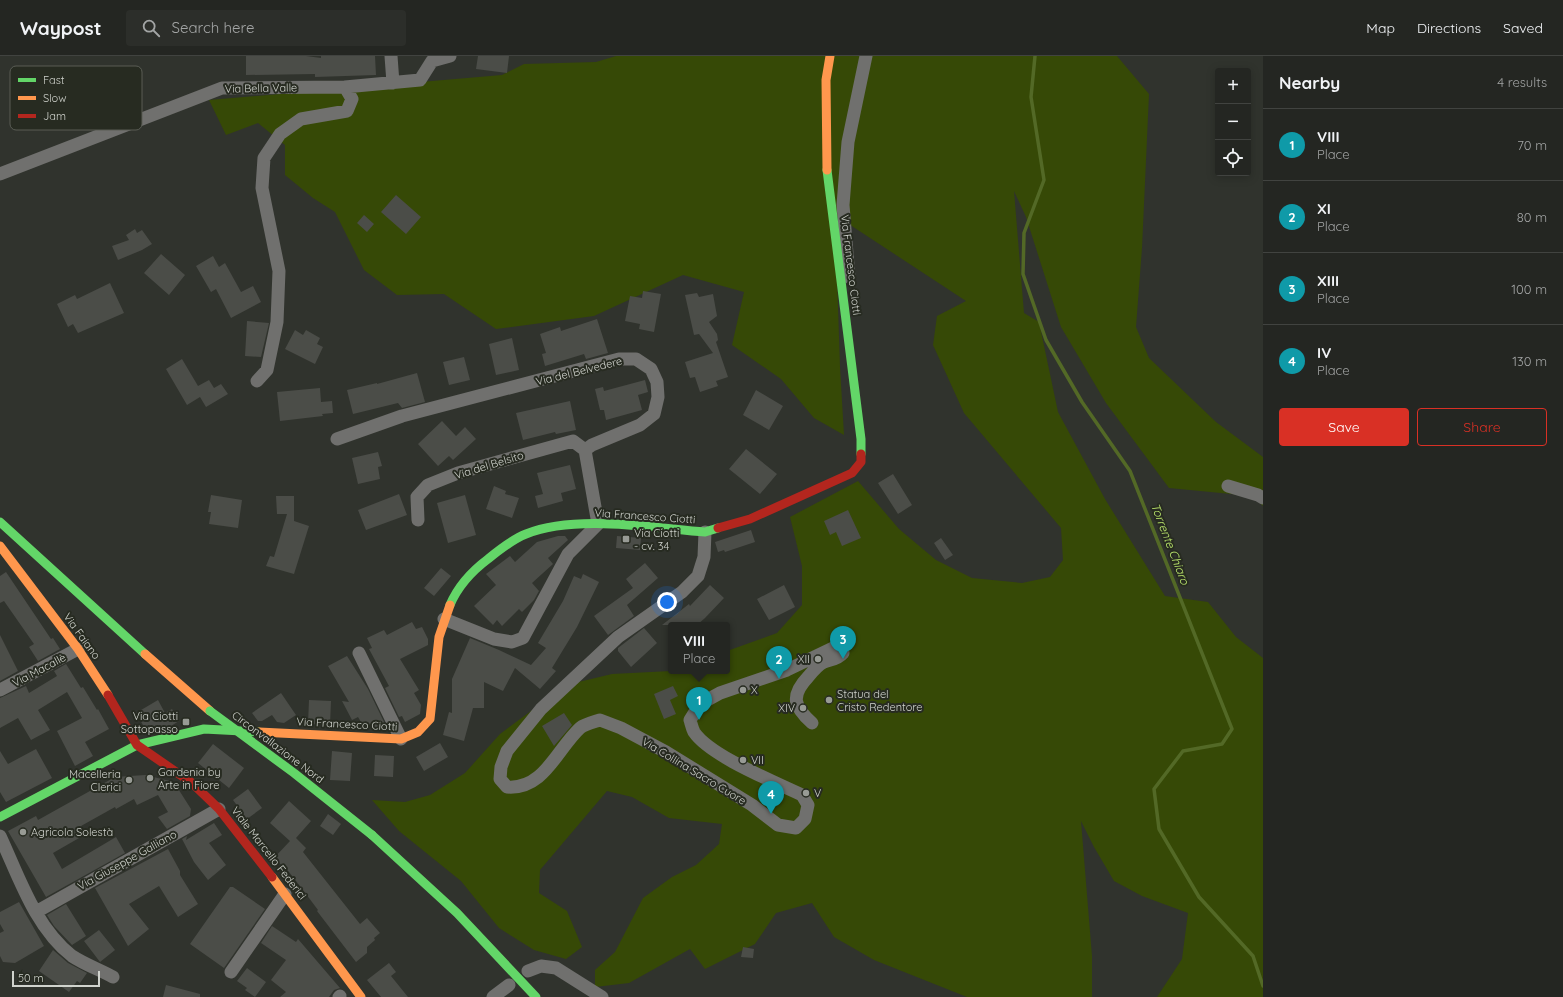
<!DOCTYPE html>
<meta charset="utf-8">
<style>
:root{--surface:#242622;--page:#2c2e2a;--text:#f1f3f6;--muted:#a3a5a5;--line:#414340;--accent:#d93025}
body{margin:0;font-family:Quicksand,sans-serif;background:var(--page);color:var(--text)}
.controls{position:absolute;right:12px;top:12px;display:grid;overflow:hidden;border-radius:4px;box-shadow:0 2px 10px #0003}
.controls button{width:36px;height:36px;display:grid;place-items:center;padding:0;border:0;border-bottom:1px solid var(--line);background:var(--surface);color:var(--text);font:20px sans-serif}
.scale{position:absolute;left:12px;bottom:10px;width:88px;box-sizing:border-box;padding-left:4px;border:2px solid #d0d3cd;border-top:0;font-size:11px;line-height:14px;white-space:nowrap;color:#d0d3cd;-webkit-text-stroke:3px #272b21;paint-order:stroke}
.you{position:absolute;left:667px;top:546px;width:14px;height:14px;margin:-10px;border:3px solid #fff;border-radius:50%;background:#1a73e8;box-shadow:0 0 0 6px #1a73e833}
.badge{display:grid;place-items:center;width:26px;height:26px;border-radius:50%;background:var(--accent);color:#fff;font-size:13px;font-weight:700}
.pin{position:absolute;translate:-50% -33px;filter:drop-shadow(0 1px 2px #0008)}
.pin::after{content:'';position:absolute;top:21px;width:14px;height:12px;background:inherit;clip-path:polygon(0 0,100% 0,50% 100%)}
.popup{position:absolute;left:668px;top:566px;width:62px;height:52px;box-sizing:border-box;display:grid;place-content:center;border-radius:4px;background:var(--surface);filter:drop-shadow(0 1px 3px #0005);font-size:13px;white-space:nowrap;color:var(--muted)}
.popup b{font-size:15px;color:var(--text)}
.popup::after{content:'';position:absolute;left:50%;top:100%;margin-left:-8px;border:8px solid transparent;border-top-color:var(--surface)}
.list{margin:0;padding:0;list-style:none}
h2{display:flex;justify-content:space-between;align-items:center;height:52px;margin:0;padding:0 16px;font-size:17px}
h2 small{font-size:13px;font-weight:400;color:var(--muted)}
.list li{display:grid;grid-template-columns:26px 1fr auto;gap:12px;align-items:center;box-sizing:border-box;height:72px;padding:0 16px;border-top:1px solid var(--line)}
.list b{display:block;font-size:15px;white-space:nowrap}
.list p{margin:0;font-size:13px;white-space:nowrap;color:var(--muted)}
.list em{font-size:13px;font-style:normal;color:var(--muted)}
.actions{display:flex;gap:8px;padding:12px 16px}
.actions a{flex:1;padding:9px 0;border:1px solid var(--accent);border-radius:4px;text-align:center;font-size:14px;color:var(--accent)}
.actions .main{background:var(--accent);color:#fff}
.icon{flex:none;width:22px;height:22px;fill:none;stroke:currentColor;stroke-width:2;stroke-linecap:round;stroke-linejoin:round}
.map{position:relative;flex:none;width:1263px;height:941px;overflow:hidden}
header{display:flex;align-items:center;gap:24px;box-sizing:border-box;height:56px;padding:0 20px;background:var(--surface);border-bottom:1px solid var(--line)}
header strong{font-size:19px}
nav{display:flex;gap:22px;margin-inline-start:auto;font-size:14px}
.search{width:280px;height:36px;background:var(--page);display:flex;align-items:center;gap:10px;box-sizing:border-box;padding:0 14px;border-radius:4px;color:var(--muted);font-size:15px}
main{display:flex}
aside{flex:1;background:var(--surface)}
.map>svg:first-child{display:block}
.green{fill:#364906}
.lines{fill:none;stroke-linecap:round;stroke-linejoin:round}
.stream{stroke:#536926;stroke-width:3.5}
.building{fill:#4b4d48}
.street{stroke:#70706e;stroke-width:13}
.fast{stroke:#63d668;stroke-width:9}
.slow{stroke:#ff974d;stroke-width:9}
.jam{stroke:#b3261e;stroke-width:9}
.fast-bridge{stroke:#63d668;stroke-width:9}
.poi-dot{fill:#989b95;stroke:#272b21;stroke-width:1.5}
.labels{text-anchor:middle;stroke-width:4;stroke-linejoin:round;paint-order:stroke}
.street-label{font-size:11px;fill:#d0d3cd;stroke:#272b21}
.poi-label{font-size:11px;fill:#d0d3cd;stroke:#272b21;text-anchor:start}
.water-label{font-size:12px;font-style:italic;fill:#beea6e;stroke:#272b21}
.key{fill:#272b21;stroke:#5a5d55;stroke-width:1}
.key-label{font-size:11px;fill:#d0d3cd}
</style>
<header>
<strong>Waypost</strong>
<div class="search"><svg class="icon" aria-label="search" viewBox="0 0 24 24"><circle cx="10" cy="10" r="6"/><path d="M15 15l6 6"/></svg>Search here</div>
<nav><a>Map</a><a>Directions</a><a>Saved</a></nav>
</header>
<main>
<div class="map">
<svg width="1263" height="941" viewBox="0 0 1263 941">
<rect width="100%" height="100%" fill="#30332d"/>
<!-- green -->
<path class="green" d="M616,0H1117L1149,38L1142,192L1136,271L1149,302L1216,366L1263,401V450L1252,440L1169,432L1106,347L1061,271L1026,161L1014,135L1024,257L1039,266L1058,356L1105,443L1165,540L1208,546L1236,581L1263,602V941H1157L1182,903L1188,857L1142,840L1114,825L1094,791L1081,765L1092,900V941H967L874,904L834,881L812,847L776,857L755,888L705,913L690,893L629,927L595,931V914L615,896L643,842L672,821L696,809L719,788L722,768L669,762L632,741L607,735L540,814L539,837L567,855L582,891L566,903L534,894L499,872L461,825L399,775L372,744L405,746L430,739L465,717L500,678L566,629L612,618L671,615H727V595L777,577L802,549V510L790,461L858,425L899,473L936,504L972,522L1022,527L1050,521L1063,504L1061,472L964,357L933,289L937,260L966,245L835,159L840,311L844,379L814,362L781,323L732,289L744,236L683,219L594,260L496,273L444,238L397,239L364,214L335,156L313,142L285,119V89L258,67L226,79L209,44L502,19L524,8L596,6Z"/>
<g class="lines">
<!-- stream -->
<path class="stream" d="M1035,0L1031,41L1044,124L1024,177L1023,218L1046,284L1082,346L1130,415L1232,673L1222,688L1183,695L1154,733L1159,773L1199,841L1253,900L1263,930"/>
</g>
<!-- building -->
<path class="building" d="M246,0H306L321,2V0H375L376,19L315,21V18L246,19Z
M478,0H509L507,17L476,13Z
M396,139L421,161L406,178L381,156Z
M364,159L374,168L367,176L357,167Z
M135,173L137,177L142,174L152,188L142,194L118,204L112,190L129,184L126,179Z
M161,198L185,219L169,239L144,217Z
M213,200L219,211L225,207L241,236L253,230L261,246L231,262L216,233L211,236L196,210Z
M110,227L124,257L78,277L73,268L68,271L57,248L75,239L77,243Z
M643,235L661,238L654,276L639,273L640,268L625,265L630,240L642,242Z
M697,237L699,241L713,238L717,260L709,266L717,278L718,284L716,286L728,321L716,325L718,330L700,336L695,321L690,322L685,306L713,297L699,278L694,279L685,239Z
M597,263L608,297L586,303L584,298L545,310L542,298L546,297L540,278L560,271L561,275Z
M247,265L269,267L261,301L245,300Z
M295,274L303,279L306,274L320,282L317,288L323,291L315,308L285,293Z
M512,282L519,314L496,319L489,288Z
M464,301L470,324L449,329L443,306Z
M182,303L198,330L209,324L214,332L221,328L228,338L206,351L200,341L187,349L166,313Z
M417,317L425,346L402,352L398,347L353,358L347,334L377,327V328Z
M645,324L648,336L638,339L642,354L606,364L604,354H600L595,333L603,331L604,335Z
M320,332L321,346L332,345L333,357L322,358L323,360L280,365L277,336Z
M756,334L783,350L769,374L743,359Z
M570,345L576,374L556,378L555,376L523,384L516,357Z
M442,365L456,380L465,371L476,383L453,404L449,400L438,410L418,388Z
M746,393L777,418L760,438L729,413Z
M378,396L382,410L378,411L380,423L358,428L352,402Z
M570,409L576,433L561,437L563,445L538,452L535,440L543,438L537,417Z
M893,418L912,449L898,458L878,427Z
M494,430L506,435L505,438L519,442L512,462L486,453Z
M399,438L407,459L366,474L358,454Z
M211,439L242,444L238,472L209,468L211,456H208Z
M465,439L476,479L448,487L437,447Z
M276,440H294V465L309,470L294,518L266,510L270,500L274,501L287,458H277Z
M848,454L861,482L842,490L836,476L830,479L824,465Z
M751,474L755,486L725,496L724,494L718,496L715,486Z
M558,480H565L568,484L548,502L553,508L532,527L539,535L534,544L522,556L519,553L502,570L497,564L493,569L474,550L496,529L486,518L510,500L515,506L537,486Z
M617,480L641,482L640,494L616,492Z
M941,482L953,499L945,504L934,487Z
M645,507L658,522L627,549L634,560L608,579L594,560L633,532L626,523Z
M441,512L451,520L434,540L424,532Z
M6,516L51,583L53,582L60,593L38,605L29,591L34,588L4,545L0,547V520Z
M583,518L599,526L577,571L552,612L556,615L540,633L515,612L503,635L484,626V652H473L464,685L443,679L449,656L452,657V623L470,582L499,594L531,609L546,592L538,587L563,545L574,520L581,523Z
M710,529L724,542L705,562L697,569H662L689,548L690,550Z
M784,529L795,551L769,564L757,543Z
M412,566L416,573L422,571L428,583V589L400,603L419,634L414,637L421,649L420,658L405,666L402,660L399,661L385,632L389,630L369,593L372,592L367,582L384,574L387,579Z
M644,572L657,587L631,611L618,595V592Z
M0,579L18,615L0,625Z
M347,600L368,633L385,668L379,671H364L358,661L352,664L342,645L349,646L328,610Z
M66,608L81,632L83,631L97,654L98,653L109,673L85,686L93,700L75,710L57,675L82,662L67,636L38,654L50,674L31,684L18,662L0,672V642L26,630L29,637L57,620L54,615Z
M673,630L678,640L670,644L676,658L664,663L654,638Z
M281,637L296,659L284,667L277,666L272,659L262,665H258L252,657Z
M158,644L165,657L172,653L179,665L171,670L147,676L136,657Z
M309,644L331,645L330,669L308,668Z
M564,657L572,669L554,690L542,670Z
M440,687L448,701L424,715L416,701Z
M213,688L244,712L229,732L198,707Z
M36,693L52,722L6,746L0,736V695L8,708Z
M332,695L352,697L350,725L330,724Z
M375,699L394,700L393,721L374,720Z
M145,719L170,725L177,731L191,753L190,760L167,773L158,761L168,756L158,739L137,749L134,743L116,753L115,751L81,770L86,778L53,797L62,813L116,781L125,797L46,841L8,775L36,760L38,764L115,721Z
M248,733L262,752L247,763L233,744Z
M289,745L311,765L296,782L306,792L303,796L360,868L367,862L380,877L374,882L375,884L367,891V897L356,906L317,855L318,854L303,834L289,816L274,802L290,785L270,767Z
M328,758L341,768L333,779L320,770Z
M214,767L222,779L209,787L226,809L208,824L194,806L182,783L187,780L186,784Z
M168,793L180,815V819L198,848L178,861L159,830L129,848L149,873L128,890L95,832Z
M230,831H233L265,853L224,912L190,888Z
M19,846L44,890L15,907L3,906L0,900V877L4,875L0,868V856Z
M66,848L86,880L72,889L54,870L47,859Z
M272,870L296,886L298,883L340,932L334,934L329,941H280L286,936L271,924L286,904L261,887Z
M99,874L115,894L100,906L84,885Z
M743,891L754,893L753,902L741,901Z
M53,894L68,907L87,917L80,927L77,925L69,936L39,915Z
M389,907L396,916L391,920L408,941H381L367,924Z
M247,912L266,926L255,941L245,934L247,932L237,925Z
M166,929L200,938V941H163Z"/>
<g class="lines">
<!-- street -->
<path class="street" d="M391,0L393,27
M345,31L420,24L432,5L450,0
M0,118L222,32L345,31L352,43L347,55L301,63L280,78L264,102L262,132L279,215L277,266L267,314L257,325
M849,221L843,149L848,86L866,0
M337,383L402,360L619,303H636L651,313L657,326L658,341L654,358L640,369L592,389L585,394L598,468L568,498L523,582L512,586L494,583L444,563
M1228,430L1258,439L1263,442
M418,464L417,441L428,429L458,417L573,385L585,394
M705,476L704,501L698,520L682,536L618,581L541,653L507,695L501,711L500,723L507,731C544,734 557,693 580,672C585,668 594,666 600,664L621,672L666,696L752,749L778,769L796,772L805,763L808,749L802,739C775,726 710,700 694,676C692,672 691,667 690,664L700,648L720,637L787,614L837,590L842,592L843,597C837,604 831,603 824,606C818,609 812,616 808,621C790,640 794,651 812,667
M359,597L401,683
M0,634L78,593
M0,780C19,821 35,871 72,900C84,908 100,914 113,921
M36,856L219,753
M528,915L541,910L556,912L602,941
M231,916L285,838
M339,941L340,940
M493,941L509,929"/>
<!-- fast -->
<path class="fast" d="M827,114L861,383V398
M0,466L145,598
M450,549C458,530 472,515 488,503C499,494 513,483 526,478C575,458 653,472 705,476L718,472
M0,761L137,689L204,673L259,676
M372,779L457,857L536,941"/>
<!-- slow -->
<path class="slow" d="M827,114L826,24L830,0
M0,490L78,593L108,639
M145,598L210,655
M259,676L401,683L418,676L430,663L439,581L450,549
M272,821L361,941"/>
<!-- jam -->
<path class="jam" d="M718,472L750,463L852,417L861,406V398
M108,639L137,689L192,727L219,753L272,821"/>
<!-- fast-bridge -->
<path class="fast-bridge" d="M210,655L294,717L372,779"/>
</g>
<!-- markers -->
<g class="poi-dot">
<rect x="622" y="479" width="8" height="8" rx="2"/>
<circle cx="818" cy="603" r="4"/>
<circle cx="743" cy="634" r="4"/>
<circle cx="829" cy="644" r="4"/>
<circle cx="803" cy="652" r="4"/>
<rect x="182" y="662" width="8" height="8" rx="2"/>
<circle cx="743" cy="704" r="4"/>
<circle cx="150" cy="722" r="4"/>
<circle cx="129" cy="724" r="4"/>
<circle cx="806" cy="737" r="4"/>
<circle cx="23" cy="776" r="4"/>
</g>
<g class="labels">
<!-- street labels -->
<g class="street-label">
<text transform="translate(261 32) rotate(-1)" y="4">Via Bella Valle</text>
<text transform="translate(851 209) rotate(83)" y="4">Via Francesco Ciotti</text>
<text transform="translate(579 315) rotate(-14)" y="4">Via del Belvedere</text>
<text transform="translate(489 409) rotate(-17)" y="4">Via del Belsito</text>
<text transform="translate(645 460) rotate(4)" y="4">Via Francesco Ciotti</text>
<text transform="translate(82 580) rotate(54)" y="4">Via Faiano</text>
<text transform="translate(39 614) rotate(-28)" y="4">Via Macallè</text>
<text transform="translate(347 668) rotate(3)" y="4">Via Francesco Ciotti</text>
<text transform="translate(278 691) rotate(37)" y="4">Circonvallazione Nord</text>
<text transform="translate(694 715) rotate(31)" y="4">Via Collina Sacro Cuore</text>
<text transform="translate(269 797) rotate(52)" y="4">Viale Marcello Federici</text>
<text transform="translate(127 804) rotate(-29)" y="4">Via Giuseppe Galliano</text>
</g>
<!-- poi labels -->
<g class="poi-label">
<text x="634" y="481">Via Ciotti<tspan x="634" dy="13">- cv. 34</tspan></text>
<text x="810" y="607" text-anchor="end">XII</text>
<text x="751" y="638">X</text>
<text x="837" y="642">Statua del<tspan x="837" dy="13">Cristo Redentore</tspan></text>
<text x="795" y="656" text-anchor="end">XIV</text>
<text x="178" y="664" text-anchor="end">Via Ciotti<tspan x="178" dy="13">Sottopasso</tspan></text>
<text x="751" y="708">VII</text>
<text x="158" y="720">Gardenia by<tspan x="158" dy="13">Arte in Fiore</tspan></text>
<text x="121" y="722" text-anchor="end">Macelleria<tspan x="121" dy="13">Clerici</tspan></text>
<text x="814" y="741">V</text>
<text x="31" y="780">Agricola Solestà</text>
</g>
<!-- water labels -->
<g class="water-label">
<text transform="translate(1170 488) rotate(69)" y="4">Torrente Chiaro</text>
</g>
</g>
<!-- legend -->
<rect x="10" y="10" width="132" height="64" rx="6" class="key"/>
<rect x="18" y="22" width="18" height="4" fill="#63d668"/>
<rect x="18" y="40" width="18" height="4" fill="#ff974d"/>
<rect x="18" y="58" width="18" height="4" fill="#b3261e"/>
<g class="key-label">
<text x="43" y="28">Fast</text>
<text x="43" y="46">Slow</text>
<text x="43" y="64">Jam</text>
</g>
</svg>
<div class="controls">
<button>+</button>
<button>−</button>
<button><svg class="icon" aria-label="locate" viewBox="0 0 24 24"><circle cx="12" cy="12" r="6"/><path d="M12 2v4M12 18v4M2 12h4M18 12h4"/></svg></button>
</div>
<div class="scale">50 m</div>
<div class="you"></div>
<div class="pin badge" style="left:699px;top:664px;background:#0f9aa8">1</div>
<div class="popup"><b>VIII</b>Place</div>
<div class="pin badge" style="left:779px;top:623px;background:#0f9aa8">2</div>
<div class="pin badge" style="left:843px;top:603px;background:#0f9aa8">3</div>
<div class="pin badge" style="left:771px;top:758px;background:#0f9aa8">4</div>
</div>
<aside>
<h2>Nearby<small>4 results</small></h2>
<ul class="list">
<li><span class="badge" style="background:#0f9aa8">1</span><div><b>VIII</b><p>Place</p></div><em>70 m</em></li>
<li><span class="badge" style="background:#0f9aa8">2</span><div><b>XI</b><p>Place</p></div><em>80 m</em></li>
<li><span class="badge" style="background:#0f9aa8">3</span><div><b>XIII</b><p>Place</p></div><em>100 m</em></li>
<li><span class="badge" style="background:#0f9aa8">4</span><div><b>IV</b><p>Place</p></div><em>130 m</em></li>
</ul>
<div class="actions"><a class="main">Save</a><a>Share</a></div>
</aside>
</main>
